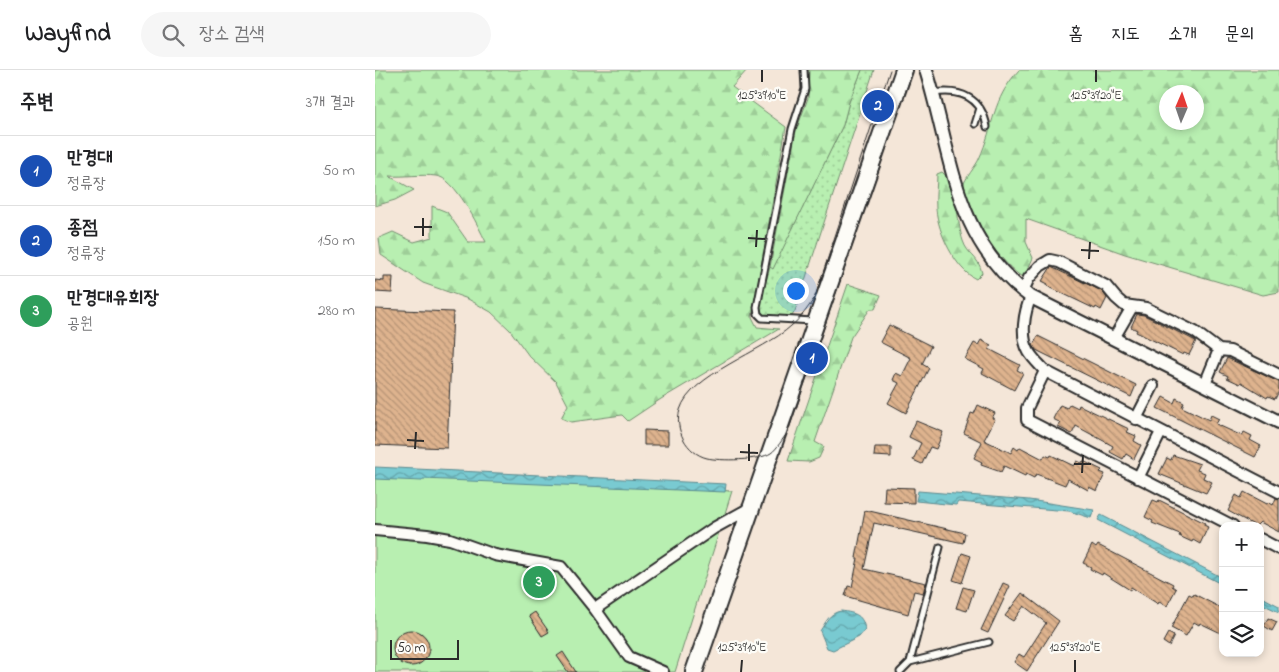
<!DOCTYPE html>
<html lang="ko">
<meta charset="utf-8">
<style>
:root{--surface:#fff;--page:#f6f6f6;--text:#202124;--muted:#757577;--line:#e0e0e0;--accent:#0b8043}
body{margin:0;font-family:"Indie Flower","Poor Story",sans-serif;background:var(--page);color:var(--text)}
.controls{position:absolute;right:15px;bottom:15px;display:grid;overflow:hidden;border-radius:10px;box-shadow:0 2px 8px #0003}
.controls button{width:45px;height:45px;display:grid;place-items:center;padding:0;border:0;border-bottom:1px solid var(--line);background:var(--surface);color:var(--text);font:25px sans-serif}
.compass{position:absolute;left:784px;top:15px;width:45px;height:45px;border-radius:50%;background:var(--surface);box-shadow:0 2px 8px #0003;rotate:2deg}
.scale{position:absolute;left:15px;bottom:12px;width:69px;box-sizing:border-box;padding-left:5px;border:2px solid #2b2b2b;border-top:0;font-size:14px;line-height:18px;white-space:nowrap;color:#2b2b2b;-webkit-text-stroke:4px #fdfcf7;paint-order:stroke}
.you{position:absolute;left:420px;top:220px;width:18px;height:18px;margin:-12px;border:4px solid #fff;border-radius:50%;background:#1a73e8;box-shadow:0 0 0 8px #1a73e833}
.badge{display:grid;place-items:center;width:32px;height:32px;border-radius:50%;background:var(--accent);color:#fff;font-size:16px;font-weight:700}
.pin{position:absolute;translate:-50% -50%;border:2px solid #fff;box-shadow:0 1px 5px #0006}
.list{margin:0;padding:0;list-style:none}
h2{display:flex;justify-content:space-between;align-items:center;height:65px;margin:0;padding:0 20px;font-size:21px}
h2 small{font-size:16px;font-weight:400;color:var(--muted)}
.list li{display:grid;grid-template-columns:32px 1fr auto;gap:15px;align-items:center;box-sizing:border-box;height:70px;padding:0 20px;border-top:1px solid var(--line)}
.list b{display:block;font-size:19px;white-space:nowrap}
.list p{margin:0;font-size:16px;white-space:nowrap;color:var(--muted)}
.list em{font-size:16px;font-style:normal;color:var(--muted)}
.icon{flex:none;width:28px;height:28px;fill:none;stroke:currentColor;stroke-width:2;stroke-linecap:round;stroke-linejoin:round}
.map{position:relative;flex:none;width:904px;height:602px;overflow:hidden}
header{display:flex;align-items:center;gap:30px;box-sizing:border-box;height:70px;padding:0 25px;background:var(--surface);border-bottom:1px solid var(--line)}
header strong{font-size:24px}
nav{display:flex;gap:28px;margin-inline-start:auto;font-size:18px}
.search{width:350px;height:45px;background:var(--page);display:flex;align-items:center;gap:12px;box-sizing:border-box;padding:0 18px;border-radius:28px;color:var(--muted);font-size:19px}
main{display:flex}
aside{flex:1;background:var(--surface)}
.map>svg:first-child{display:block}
.grass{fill:url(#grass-dots);stroke:#728d6e}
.forest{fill:url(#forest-firs);stroke:#728d6e;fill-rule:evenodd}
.green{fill:#b8efb1;stroke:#728d6e}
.water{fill:url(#water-waves);stroke:#5a8a8f}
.building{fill:url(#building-back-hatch);stroke:#2b2b2b}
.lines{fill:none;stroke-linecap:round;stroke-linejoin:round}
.service-casing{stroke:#2b2b2b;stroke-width:9}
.minor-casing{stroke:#2b2b2b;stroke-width:14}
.tertiary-casing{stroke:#2b2b2b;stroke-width:16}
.primary-casing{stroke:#2b2b2b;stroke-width:20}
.service{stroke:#fdfcf7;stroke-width:5}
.minor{stroke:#fdfcf7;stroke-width:10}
.tertiary{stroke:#fdfcf7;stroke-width:12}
.primary{stroke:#fdfcf7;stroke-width:16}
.tram{stroke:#2b2b2b;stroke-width:1}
.ticks{fill:none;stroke:#2b2b2b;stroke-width:2}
.ticks-label{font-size:12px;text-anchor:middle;fill:#2b2b2b;stroke:#fdfcf7;stroke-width:4.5;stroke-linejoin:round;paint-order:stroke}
</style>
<header>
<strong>Wayfind</strong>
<div class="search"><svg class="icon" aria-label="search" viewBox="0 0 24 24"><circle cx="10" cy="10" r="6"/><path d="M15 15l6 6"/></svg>장소 검색</div>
<nav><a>홈</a><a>지도</a><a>소개</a><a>문의</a></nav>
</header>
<main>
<aside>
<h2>주변<small>3개 결과</small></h2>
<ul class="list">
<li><span class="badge" style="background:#1a4fb4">1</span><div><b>만경대</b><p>정류장</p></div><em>50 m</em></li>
<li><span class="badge" style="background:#1a4fb4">2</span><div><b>종점</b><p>정류장</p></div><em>150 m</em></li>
<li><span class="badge" style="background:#2e9e5b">3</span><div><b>만경대유희장</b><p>공원</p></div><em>280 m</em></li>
</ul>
</aside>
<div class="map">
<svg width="904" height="602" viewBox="0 0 904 602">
<defs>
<pattern id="grass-dots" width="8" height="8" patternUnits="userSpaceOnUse" patternTransform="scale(1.25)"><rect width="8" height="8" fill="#b8efb1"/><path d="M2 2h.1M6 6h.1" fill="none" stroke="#9ecd98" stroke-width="1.8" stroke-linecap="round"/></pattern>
<pattern id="forest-firs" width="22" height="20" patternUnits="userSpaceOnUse" patternTransform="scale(1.25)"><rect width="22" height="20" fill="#b8efb1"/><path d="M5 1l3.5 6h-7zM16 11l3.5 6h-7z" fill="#9ecd98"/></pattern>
<pattern id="water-waves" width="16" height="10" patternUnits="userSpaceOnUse" patternTransform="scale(1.25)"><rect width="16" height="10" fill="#79cad1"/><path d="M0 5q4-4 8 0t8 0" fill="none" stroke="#63a4aa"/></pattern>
<pattern id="building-back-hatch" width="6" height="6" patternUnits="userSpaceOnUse" patternTransform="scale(1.25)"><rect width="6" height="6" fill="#deb38e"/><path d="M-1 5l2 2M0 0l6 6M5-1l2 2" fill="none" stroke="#b49274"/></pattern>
</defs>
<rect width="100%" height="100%" fill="#f4e6d8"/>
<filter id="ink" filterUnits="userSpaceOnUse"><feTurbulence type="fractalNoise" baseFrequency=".02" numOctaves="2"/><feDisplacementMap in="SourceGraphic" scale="10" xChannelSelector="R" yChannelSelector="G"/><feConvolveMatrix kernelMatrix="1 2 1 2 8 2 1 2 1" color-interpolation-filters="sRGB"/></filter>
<g filter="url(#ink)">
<!-- grass -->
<path class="grass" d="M487,0H499L420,241L417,246L410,248L388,246L384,242V236L395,197L398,198L468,55L474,32Z"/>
<!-- forest -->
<path class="forest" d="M0,0H372L357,17L411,57L377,247L382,257L404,259L286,329L253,351L247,345L196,352L186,348L193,335L181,312L154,286L135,260L116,242L93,229L48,213L6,185L4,168L18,162L39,172L57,167V136L72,142L93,172H111C103,156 80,107 61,106C46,104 30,107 14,106L39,120L20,130L0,136Z
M434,0H487L474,32L468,55L398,199L395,197L421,61L433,28Z
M644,0H904V222L888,225L750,184L651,149V172L658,188L649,208C628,197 587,139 589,114C589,110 601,96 604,89C620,54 616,31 644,0ZM792,22H822V52H792Z
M567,102C582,113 582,154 588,171C593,186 603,185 607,203L601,209C580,199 563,162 561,139C560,128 562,115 562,104Z
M473,214L506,225L500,239H495L476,267L440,372L449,377L444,388L434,392L413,391Z"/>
<!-- green -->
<path class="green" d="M0,404L357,421L300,602H0Z"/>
<!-- water -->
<path class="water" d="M0,397L351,414L350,422L48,409L47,411L0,409Z
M543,421L654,430L719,440L716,448L694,441L583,432L581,435L541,431Z
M726,445L848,508V515L723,450Z
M885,526L904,536V542L885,533Z
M466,541C481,543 488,545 490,560L484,567L458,580L452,578L445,561C451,552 454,543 466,541Z"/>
<!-- building -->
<path class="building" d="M676,197L727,221L732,228L726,240L721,237L720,239L672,216L673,214L667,211Z
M9,207H18L17,223L0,222V210L9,211Z
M0,239L78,242L72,378L0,375Z
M762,244L769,245L821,271L814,285L809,283L808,285L761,262L762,260L756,257Z
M514,255L556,276L547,294L554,298L531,343L513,333L524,313L518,310L521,303L527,306L536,288L505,272Z
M663,266L761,315L756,327L661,280L658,275Z
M606,270L616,275L614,279L645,295L642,300L648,303L639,320L607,303L609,299L590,289L599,273L603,275Z
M852,288L904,312V321L900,329L893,326L892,328L866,312L865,314L852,308L853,306L845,302Z
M788,327L799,333L801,328L809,332L807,337L834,350L836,345L844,349L841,354L867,366L869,362L877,366L875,370L886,376L880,387L782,338Z
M695,334L703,338L704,335L754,359L752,362L761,366L759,371L766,375L759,389L751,384L748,389L735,382L738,376L701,356L697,364L683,357L686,353L678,349L685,335L692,338Z
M603,335L620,343L617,348L620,349L609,370L636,383L639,377L643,380L645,377L668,389L670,385L675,387L676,385L699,396L702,391L707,393L708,391L727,400L725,402L730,404L722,421L714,417L713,420L693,409L690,415L661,404L659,408L651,404L650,406L629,396L626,402L606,395L607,392L599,388L607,372L589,363L596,343L599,344Z
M541,351L568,362L561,379L555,377L547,394L538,390L546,373L534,367Z
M269,360L293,361V375H269Z
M500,377H516V387L499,386Z
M798,385L825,394L822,400L830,403L828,408L837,412L831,423L784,404L792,388L796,390Z
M510,417L539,418V433L509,432Z
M869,422L892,434L893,432L898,435L901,428L904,429V462L885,452L881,456L853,441L861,425L866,428Z
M778,430L783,432L784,430L830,453L829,455L833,457L825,474L818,470L817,472L804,466L805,464L777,453L778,451L770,447Z
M490,440L590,463L588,473L499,453L489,499L551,513L548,523L539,521L533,544L470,526L473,516L477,517L483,488H481Z
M717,475L721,478L723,475L798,514L797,516L801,519L792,536L784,532L783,534L756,517L755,520L728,503L727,505L715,499L716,497L708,493Z
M587,483L596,486L587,513L578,510Z
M628,513L635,516L613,563L606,560Z
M588,517L599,520L592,541L581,538Z
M647,523L684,551L652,601L639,592L644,584L649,587L671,553L649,536L638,551L630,546Z
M814,524L818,526L819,524L848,539V564L825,553L824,555L819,552L811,566L796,558Z
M160,542L174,562L167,566L154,546Z
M893,548L902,552L897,561L889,556Z
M18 578a18 18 0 1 1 36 0a18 18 0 1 1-36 0Z
M793,563L799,566L794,576L788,572Z
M188,582L201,602H193L182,586Z"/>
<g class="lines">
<defs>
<path id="service" d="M429,0L430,19L417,59L382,237L383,244L387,248L438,251
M559,23C586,19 607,28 612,57
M600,54L605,38
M535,592L614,572
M525,602L535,592L565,477"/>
<path id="minor" d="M648,221L654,208L665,196L675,190L684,192L731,216L741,228L749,235L771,238L820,262L844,280L855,281L904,305
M656,227C649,242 645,267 654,282C658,289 665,295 670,301L904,422
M739,268L757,237
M670,301L652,338V350L858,456
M830,314L844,280
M761,349L778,316
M763,408L786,362
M0,460L52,465L75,469L120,485L186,497L220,539L339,458L377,437
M885,469L904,479
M220,539L254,587L288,602"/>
<path id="tertiary" d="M551,0C577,83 578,171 656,227L904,352"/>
<path id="primary" d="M319,602L529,0"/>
</defs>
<!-- service casing -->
<use href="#service" class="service-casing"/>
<!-- minor casing -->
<use href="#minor" class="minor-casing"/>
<!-- tertiary casing -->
<use href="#tertiary" class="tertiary-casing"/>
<!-- primary casing -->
<use href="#primary" class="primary-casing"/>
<!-- service -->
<use href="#service" class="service"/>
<!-- minor -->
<use href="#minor" class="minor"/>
<!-- tertiary -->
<use href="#tertiary" class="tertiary"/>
<!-- primary -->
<use href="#primary" class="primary"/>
<!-- tram -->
<path class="tram" d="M515,0L440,227C433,238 426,248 416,256C388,282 316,304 305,340C299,358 311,383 332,388C345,391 384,391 396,383C402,379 408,368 413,362L538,0"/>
</g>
</g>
<!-- ticks -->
<path class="ticks" d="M387,12V0M721,12V0M39,157H57M48,166V148M373,168L390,169M381,177L382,160M706,180L724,181M714,189L715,172M32,370L49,371M40,379L41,362M365,382L383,383M374,391V374M699,394H716M707,403L708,385M366,602L367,590M700,602V590"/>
<g class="ticks-label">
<text x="387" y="29">125°39'10"E</text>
<text x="721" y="29">125°39'20"E</text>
<text x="367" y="581">125°39'10"E</text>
<text x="700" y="581">125°39'20"E</text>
</g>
</svg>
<div class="controls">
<button>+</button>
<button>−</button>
<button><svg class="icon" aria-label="layers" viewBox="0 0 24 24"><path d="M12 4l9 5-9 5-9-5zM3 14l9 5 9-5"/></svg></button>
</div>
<svg class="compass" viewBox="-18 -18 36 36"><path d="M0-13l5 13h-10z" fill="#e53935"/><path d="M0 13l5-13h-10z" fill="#757577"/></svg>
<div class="scale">50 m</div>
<div class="you"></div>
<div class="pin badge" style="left:437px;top:288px;background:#1a4fb4">1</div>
<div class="pin badge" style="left:503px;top:36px;background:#1a4fb4">2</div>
<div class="pin badge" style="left:164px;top:512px;background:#2e9e5b">3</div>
</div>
</main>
